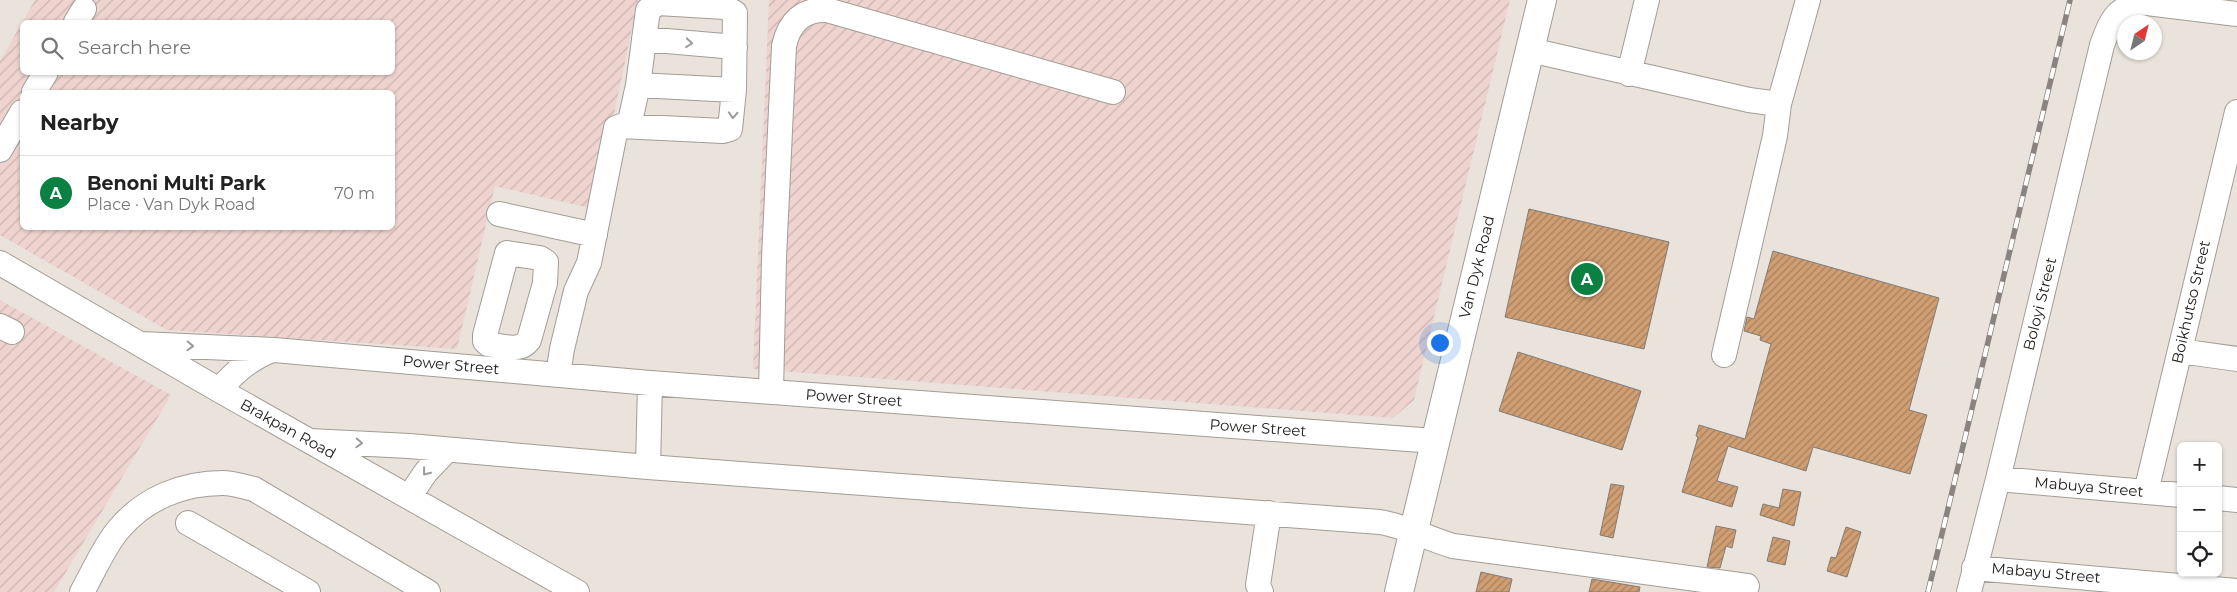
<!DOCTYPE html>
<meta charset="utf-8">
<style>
:root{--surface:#fff;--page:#f6f6f6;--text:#222;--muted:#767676;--line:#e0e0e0;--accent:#0b8043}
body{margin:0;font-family:Montserrat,sans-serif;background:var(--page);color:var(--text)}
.controls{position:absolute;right:15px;bottom:15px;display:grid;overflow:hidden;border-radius:8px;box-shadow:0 1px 4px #0004}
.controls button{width:45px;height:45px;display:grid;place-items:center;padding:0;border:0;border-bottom:1px solid var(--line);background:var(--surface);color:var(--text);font:25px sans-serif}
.compass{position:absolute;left:2117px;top:15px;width:45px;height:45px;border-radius:50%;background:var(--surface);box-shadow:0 1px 4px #0004;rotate:35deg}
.you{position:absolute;left:1439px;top:342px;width:18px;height:18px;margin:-12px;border:4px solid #fff;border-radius:50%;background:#1a73e8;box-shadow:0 0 0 8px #1a73e833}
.badge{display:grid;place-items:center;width:32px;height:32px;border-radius:50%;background:var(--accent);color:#fff;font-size:16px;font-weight:700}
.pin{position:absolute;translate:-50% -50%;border:2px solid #fff;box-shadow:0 1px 5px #0006}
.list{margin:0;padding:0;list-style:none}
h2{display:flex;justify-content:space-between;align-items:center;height:65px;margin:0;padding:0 20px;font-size:21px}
h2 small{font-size:16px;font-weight:400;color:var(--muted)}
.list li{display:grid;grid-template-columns:32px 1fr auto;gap:15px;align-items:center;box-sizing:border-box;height:75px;padding:0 20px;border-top:1px solid var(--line)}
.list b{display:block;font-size:19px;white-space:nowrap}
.list p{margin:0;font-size:16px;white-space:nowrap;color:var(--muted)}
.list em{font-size:16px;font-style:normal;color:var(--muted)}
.icon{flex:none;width:28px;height:28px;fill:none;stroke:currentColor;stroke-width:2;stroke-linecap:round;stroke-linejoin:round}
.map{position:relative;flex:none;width:2237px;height:592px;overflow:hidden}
.search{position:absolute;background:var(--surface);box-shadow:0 1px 4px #0004;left:20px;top:20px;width:375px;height:55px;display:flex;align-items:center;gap:12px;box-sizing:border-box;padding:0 18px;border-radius:8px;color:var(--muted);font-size:19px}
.panel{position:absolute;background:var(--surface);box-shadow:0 1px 4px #0004;left:20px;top:90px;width:375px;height:140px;border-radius:8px}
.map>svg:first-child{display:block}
.industrial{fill:url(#industrial-furrows);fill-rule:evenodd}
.building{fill:url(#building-hatch);stroke:#827b76}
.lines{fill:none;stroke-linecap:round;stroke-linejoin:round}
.minor-casing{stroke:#a29d96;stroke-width:26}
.major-casing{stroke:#a29d96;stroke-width:30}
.minor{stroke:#fff;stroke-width:24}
.major{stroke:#fff;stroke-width:28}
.rail-casing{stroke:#89847f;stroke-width:5.5}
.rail{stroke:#fff;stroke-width:4;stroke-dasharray:11;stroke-linecap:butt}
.oneway{stroke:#9c9b9a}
.labels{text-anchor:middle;stroke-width:4;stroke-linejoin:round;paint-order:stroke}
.street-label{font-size:15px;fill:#23201e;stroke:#fff}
</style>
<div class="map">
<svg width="2237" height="592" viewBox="0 0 2237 592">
<defs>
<pattern id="industrial-furrows" width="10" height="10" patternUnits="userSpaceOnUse" patternTransform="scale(1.25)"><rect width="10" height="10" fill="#eed3cf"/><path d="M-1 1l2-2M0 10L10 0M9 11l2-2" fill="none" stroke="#ccb5b1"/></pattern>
<pattern id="building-hatch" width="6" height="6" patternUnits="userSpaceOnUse" patternTransform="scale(1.25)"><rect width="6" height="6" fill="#cf9e72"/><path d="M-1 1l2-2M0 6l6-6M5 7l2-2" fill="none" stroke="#a8805d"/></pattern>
</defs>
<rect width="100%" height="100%" fill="#e9e3dc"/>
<!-- industrial -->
<path class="industrial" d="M35,0H638L594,209L495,186L457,349L167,330L0,235V61ZM22,22H392V72H22ZM22,92H392V228H22Z
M769,0H1510L1414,400L1393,418L753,369Z
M0,300L171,395L54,592H0Z"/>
<!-- building -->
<path class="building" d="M1529,209L1669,242L1644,349L1505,317Z
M1773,251L1939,298L1909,410L1927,415L1910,474L1813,447L1806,471L1728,446L1717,481L1738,487L1732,507L1682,492L1698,437L1696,436L1699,425L1745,439L1771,344L1760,340L1761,336L1744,331L1747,317L1754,319Z
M1518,352L1641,391L1622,450L1499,411Z
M1611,484L1624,486L1613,538L1600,535Z
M1783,489L1801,492L1794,526L1760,515L1763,504L1779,508Z
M1716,526L1736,530L1732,548L1726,546L1720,568L1707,567Z
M1846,527L1861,532L1847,577L1827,571L1831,557L1836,558Z
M1773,537L1790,541L1785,565L1767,561Z
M1481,572L1512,579L1509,592H1476Z
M1592,579L1640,587L1639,592H1589Z"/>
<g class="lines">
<defs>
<path id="minor" d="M76,22L84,9
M644,39L735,47
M1530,50L1749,100L1779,104L1775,136L1724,355
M1629,74L1647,0
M638,85L734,90
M34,92L46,72
M1779,104L1808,0
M0,150L22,112
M499,214L595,235
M507,253L540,258L546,262L545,283L529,340C520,353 502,346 488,344L485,341V335Z
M0,263L219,390L577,592
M0,326L12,332
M141,344L274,350L650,383L1435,441
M2180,351L2237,359
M558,375L562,349L576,291L589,263L616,128L621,126L723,131L730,129L734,90L735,13L725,7L658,3L648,10L638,85L629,126
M219,390C236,371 248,360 272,350
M771,392L774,258L784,46C789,22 803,9 827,10L1113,92
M310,441L409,446L648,467L1380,522C1405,526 1429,539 1453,546L1747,586
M648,467L650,383
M1998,479L2181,495
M2146,492L2237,112
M409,497L426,472L447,450
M2218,498L2237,500
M188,523L308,592
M1974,568L2237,591
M82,592C93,573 104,546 119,529C145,498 183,483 223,483C233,483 244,487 254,489L428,592
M1261,592L1258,585L1269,513
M1969,592L1998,479L2102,45C2112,18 2117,6 2147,3L2237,14"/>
<path id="major" d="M1399,592L1542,0"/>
</defs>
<!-- minor casing -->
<use href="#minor" class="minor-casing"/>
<!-- major casing -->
<use href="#major" class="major-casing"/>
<!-- minor -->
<use href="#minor" class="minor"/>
<!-- major -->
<use href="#major" class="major"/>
<defs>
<path id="rail" d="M1928,592L2070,0"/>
</defs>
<!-- rail casing -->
<use href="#rail" class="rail-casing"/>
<!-- rail -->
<use href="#rail" class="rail"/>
</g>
<!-- one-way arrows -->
<defs><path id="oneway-chevron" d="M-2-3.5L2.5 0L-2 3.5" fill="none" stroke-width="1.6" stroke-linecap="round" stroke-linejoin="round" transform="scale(1.25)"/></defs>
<g class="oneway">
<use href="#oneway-chevron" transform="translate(689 43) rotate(5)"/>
<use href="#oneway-chevron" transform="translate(733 115) rotate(93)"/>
<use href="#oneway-chevron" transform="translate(190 346) rotate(2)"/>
<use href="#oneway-chevron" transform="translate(359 443) rotate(3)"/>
<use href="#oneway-chevron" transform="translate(426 472) rotate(128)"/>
</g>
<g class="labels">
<!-- street labels -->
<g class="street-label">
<text transform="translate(1477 267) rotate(-76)" y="5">Van Dyk Road</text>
<text transform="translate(2191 302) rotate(-77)" y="5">Boikhutso Street</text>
<text transform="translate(2040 304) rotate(-76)" y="5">Boloyi Street</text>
<text transform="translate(451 365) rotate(5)" y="5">Power Street</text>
<text transform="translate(854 398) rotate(4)" y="5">Power Street</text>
<text transform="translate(1258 428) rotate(4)" y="5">Power Street</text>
<text transform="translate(288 429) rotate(29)" y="5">Brakpan Road</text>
<text transform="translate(2089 487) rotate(5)" y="5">Mabuya Street</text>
<text transform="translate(2046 573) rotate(5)" y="5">Mabayu Street</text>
</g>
</g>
</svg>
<div class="controls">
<button>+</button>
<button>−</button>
<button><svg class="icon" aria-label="locate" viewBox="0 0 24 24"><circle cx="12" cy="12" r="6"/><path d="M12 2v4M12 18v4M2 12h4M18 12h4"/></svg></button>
</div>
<svg class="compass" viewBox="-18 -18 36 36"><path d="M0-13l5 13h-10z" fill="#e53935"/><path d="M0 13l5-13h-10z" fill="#767676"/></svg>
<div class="you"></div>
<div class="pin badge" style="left:1587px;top:279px">A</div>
<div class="search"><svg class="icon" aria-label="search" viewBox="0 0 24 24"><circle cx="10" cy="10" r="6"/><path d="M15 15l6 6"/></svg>Search here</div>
<section class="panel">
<h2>Nearby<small></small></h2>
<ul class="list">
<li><span class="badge">A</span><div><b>Benoni Multi Park</b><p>Place · Van Dyk Road</p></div><em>70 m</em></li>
</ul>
</section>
</div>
